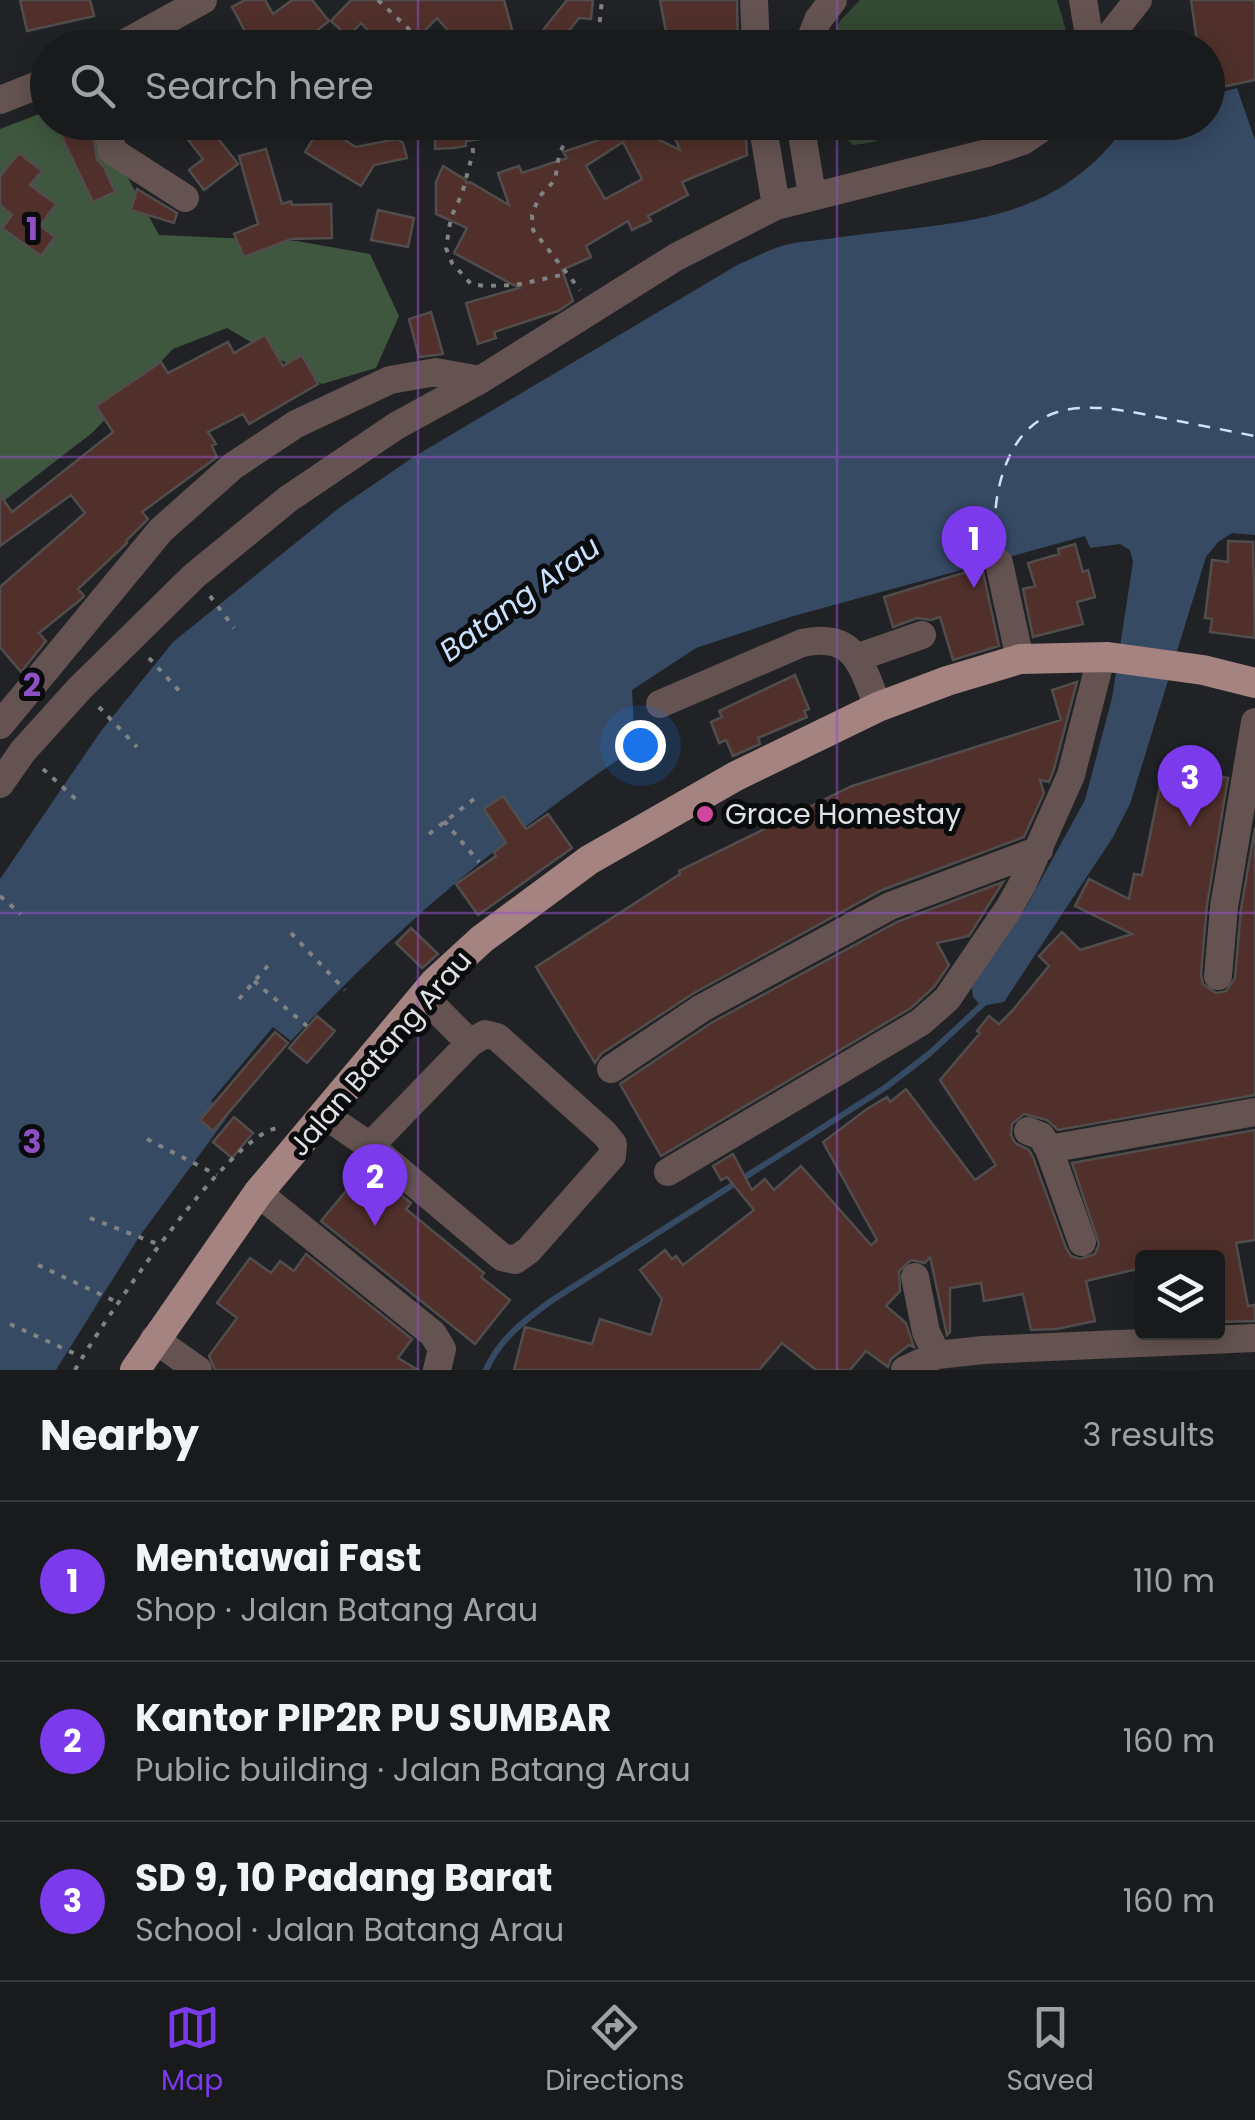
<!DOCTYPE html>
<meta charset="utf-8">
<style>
:root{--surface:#181a1c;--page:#212325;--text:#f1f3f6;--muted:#9fa1a3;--line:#36383b;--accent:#7c3aed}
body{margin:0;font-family:Poppins,sans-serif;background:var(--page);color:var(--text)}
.controls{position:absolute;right:30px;bottom:30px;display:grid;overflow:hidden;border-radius:10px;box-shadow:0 5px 25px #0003}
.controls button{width:90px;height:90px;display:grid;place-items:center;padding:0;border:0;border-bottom:2px solid var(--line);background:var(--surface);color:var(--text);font:50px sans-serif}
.you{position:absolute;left:640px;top:745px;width:35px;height:35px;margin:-25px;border:8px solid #fff;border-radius:50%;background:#1a73e8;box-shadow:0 0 0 15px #1a73e833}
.badge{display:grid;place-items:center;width:65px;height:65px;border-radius:50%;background:var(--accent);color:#fff;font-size:32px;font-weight:700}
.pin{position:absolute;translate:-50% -82px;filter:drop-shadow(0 2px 5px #0008)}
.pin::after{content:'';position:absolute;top:52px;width:35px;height:30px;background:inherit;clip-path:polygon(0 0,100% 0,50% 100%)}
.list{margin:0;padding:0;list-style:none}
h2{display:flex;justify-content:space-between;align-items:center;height:130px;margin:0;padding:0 40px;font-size:42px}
h2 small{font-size:32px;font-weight:400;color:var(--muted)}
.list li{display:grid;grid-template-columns:65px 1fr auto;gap:30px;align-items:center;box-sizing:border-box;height:160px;padding:0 40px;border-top:2px solid var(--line)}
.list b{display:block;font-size:38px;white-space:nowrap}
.list p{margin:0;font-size:32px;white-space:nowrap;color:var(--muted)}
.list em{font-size:32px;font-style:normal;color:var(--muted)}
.icon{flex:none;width:55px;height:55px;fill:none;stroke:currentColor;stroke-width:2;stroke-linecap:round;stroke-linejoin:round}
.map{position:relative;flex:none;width:1255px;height:1370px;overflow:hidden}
.search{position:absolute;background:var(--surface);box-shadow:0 5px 25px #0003;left:30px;right:30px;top:30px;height:110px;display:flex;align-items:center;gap:25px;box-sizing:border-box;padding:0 35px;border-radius:55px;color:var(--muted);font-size:38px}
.sheet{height:610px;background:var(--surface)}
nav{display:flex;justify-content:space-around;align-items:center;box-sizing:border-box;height:140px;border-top:2px solid var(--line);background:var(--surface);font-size:28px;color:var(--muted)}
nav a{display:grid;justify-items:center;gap:5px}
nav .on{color:var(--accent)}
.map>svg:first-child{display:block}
.green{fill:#334933}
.forest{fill:#3f573e}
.water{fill:#364a64}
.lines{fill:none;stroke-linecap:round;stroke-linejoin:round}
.stream{stroke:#364a64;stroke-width:6}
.ferry{stroke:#cae1ff;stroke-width:2.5;stroke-dasharray:12 10;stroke-linecap:butt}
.building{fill:#51302b;stroke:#514d4c;stroke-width:2.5;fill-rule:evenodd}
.path{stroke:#808284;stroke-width:4;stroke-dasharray:5 8;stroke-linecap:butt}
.minor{stroke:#645351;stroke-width:28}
.major{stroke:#a58381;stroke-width:30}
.grid{fill:none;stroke:#8f50c6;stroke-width:2.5;stroke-opacity:0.55}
.hotel-dot{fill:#d1479c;stroke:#0a0b0d;stroke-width:4}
.labels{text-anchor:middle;stroke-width:10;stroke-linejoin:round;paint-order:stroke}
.poi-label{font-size:28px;fill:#e0e2e4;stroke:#0a0b0d;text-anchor:start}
.street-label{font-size:28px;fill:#e0e2e4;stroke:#0a0b0d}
.water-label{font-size:30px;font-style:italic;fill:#cae1ff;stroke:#0a0b0d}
.grid-label{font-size:32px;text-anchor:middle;font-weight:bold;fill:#8f50c6;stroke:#0a0b0d;stroke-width:10;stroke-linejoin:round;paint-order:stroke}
</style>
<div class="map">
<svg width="1255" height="1370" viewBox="0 0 1255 1370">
<rect width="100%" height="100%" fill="#202225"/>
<!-- green -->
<path class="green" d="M860,0H1057L1071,47H831L840,21Z
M834,123V122L916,123L874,142L854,145L837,133Z"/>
<!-- forest -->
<path class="forest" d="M47,111L48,122L98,123L159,235L297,241L370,254L399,316L376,368L322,384L227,328L173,349L92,433L0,504V129Z"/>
<!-- water -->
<path class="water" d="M1237,88L1255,140V535L1232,533L1218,542L1206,557L1130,804L1113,837L1004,1002L981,1006L973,997L972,987L978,974L1025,909L1085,800L1112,698L1133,562L1130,550L1120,544L1090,548L1085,536L790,617L696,648L632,690L635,748C509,833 394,928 291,1041L273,1027L211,1101L228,1116L139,1237L56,1370H0V879L101,731L173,642L339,508L412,458L739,264C753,259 767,250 782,246C798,241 817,241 834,238C951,221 1052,230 1128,123L1208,122V96Z"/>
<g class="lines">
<!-- stream -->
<path class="stream" d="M486,1370C500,1338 524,1321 551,1301L886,1087L929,1054L984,1003"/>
<!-- ferry -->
<path class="ferry" d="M997,552C992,518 996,483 1011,453C1043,391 1106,407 1163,418C1194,424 1224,430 1255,436"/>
</g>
<!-- building -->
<path class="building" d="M20,0H90L94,16L27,31Z
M245,0H265L273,14L292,0H312L329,21L294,48H254L232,7Z
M351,0H504L517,48H463L437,18L408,48H385L361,23L348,37L331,21Z
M567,0H593L591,19L579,18L556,47L540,34Z
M660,0H737L738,48H669Z
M1191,0H1255V80L1208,90V48H1198Z
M72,122H87L93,134L97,160L104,167L115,192L93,202L58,129Z
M194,122H205L238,164L204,190L189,170L203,159L182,132Z
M435,122H517L518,134L466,141V146L454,148L435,149Z
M621,122L680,150L668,122H745L747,155L682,182L688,195L648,216L651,221L632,230L628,221L586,246L591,257L562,270L573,301L558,311L494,332L496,338L478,344L466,303L519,288L454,253L467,228L436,214V182L443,166L466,180V183L470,182L509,205L498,173L519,166L522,173L567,158L563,152L623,132ZM623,142L642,179L605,199L586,166Z
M321,126L356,147L397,139L403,143L407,158L374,165L361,186L305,152Z
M266,149L282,204L291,201L292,205L331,204L332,238L291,239L244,257L234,234L258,224L239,156Z
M19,153L42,171L30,185L56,204L40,226L55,237L41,256L2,228L12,215L0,205V176Z
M137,189L177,213L174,223L131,210Z
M378,210L414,218L408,247L371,240Z
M431,312L443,354L419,357L409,319Z
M265,335L283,366L302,355L318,384L249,424L243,414L208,432L216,444L212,446L217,457L142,512L148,519L126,541L127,543L78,589L84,596L80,600L39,633L46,641L21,672L0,647V587L85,513L71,495L0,546V495L12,512L113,432L96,406L161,362L168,373L228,342L234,353Z
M1228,541L1253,542L1255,638L1210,632L1212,619L1205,618L1212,560L1228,562Z
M1075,544L1083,572L1088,570L1095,597L1077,602L1083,624L1033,637L1023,589L1035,586L1028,563L1059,554L1058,549Z
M982,567L999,646L953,660L940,617L931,620L917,618L893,627L884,597Z
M795,675L809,709L804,711L807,717L758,738L760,744L733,756L726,740L719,743L711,722L722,717L719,711Z
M1077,682L1054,769L1049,782L1040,780L1044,793L1024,837L882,890L694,993L601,1054L595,1063L536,967L680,874L679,871L852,786L1061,720L1052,690Z
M1164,766L1228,778L1207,905L1201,974L1203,984L1216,993L1226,991L1235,978L1241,909L1255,828V1095L1058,1130L1047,1120L1024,1114L1012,1124L1011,1135L1015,1143L1029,1150L1033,1157L1066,1248L1071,1256L1080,1259L1095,1254L1099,1244L1072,1163L1255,1130V1240L1236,1243L1248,1306L1255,1305V1321L1218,1322V1258H1142V1268L1086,1281L1095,1321L1057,1329L1031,1330L1023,1294L984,1301L981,1283L950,1288V1332L947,1335L930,1257L925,1263L911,1260L899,1271L900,1291L886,1306L906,1323L914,1347L909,1345L891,1359L888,1367L866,1351L850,1370H816L782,1343L759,1370H514L525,1327L592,1344L600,1319L651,1335L662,1299L640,1270L665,1250L672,1259L676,1256L683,1265L754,1210L727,1177L721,1180L713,1166L733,1154L752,1190L765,1179L774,1190L801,1166L871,1245L877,1240L823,1142L867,1109L887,1097L890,1102L906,1089L975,1180L996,1165L940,1080L980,1033L977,1031L989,1016L999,1024L1013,1010L1049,966L1039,956L1062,932L1080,950L1132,934L1075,906L1089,879L1129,899L1134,874L1142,875Z
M503,796L526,829L548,814L572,848L478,915L456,884L496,856L494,852L506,843L484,809Z
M1003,882L969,936L937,943L949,965L934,987L911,1008L661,1156L620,1084L711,1023L897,922Z
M411,928L438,954L422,968L396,943Z
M317,1016L335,1031L307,1063L289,1048Z
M275,1032L288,1043L213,1131L200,1120Z
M234,1117L253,1133L232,1158L213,1142Z
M361,1173L377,1186L383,1180L411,1203L406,1209L484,1273L481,1277L510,1300L475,1344L321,1221Z
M306,1254L412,1339L398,1358L418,1370H215L209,1356L237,1318L217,1303L250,1258L271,1273L280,1261L294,1271Z"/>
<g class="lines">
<!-- path -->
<path class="path" d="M378,0L429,48
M597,48L602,0
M471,122L473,152L462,194L451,217L446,248L452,263L471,284L484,286L516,285L566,274
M574,122L559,155L555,180L539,197L532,215L533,230L580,290
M210,596L234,628
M149,658L183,695
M99,707L137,747
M43,769L80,803
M444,821L479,862
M429,834L474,799
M0,896L21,914
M291,933L345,990
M254,981L307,1026
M239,999L272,961
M147,1139L217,1175
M90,1218L160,1245
M38,1265L119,1303
M10,1324L82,1357
M75,1370C101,1324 230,1133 278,1128"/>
<!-- minor -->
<path class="minor" d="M754,0L756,48
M1083,0L1091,48
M116,48L203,0
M807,48L818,20L833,0
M1100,48L1138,0
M0,100L48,81
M116,122L110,137L112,151L185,198
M762,122L776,206
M800,122L812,195
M999,563L1020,659
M859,657L922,635
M660,704L802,643C855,631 862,666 878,707
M0,725L161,530L233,466L296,424L390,380L436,372L480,380
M0,784L23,751L80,688L194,576L288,499L396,426L480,380L676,257L776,206L987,153L1023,141L1051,122
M1218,976L1224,907L1255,722
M423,996L470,1043
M611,1069L702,1008L890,906L1039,850
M323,1114L370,1146L502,1257L515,1260L529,1250L612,1156L613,1144L604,1133L497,1037L485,1034L470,1043L370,1146
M1028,1131L1041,1136L1049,1149L1255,1112
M1049,1149L1082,1242
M668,1172L921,1022L947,999L1009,908L1023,883L1071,775L1101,658
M258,1193L433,1334L442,1349L437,1370
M915,1277L926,1332L937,1355
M154,1339L198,1370
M905,1370L937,1355L983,1350L1255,1338"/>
<!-- major -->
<path class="major" d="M135,1370L258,1193L435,982L482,939L589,860L736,776L878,707L947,681L1020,659L1108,657L1203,670L1255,683"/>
</g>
<!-- grid -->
<path class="grid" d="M418,0V48M837,0V48M418,122V1370M837,122V1370M0,457H1255M0,913H1255"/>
<!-- markers -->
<circle class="hotel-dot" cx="705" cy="814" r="10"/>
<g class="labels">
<!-- poi labels -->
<g class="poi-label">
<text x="725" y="824">Grace Homestay</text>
</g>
<!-- street labels -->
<g class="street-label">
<text transform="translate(380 1053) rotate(-49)" y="10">Jalan Batang Arau</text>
</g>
<!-- water labels -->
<g class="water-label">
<text transform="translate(520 599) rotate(-36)" y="10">Batang Arau</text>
</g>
</g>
<g class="grid-label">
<text x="32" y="240">1</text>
<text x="32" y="696">2</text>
<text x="32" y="1153">3</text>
</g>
</svg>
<div class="controls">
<button><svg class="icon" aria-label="layers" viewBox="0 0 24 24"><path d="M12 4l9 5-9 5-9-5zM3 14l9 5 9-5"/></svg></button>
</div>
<div class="you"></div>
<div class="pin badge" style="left:974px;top:588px">1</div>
<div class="pin badge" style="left:375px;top:1226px">2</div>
<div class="pin badge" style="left:1190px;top:827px">3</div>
<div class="search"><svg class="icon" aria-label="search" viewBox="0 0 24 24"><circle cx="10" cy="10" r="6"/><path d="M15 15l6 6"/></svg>Search here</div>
</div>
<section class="sheet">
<h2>Nearby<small>3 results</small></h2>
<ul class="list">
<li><span class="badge">1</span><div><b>Mentawai Fast</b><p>Shop · Jalan Batang Arau</p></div><em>110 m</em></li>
<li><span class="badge">2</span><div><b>Kantor PIP2R PU SUMBAR</b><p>Public building · Jalan Batang Arau</p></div><em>160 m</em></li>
<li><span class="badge">3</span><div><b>SD 9, 10 Padang Barat</b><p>School · Jalan Batang Arau</p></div><em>160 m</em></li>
</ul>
</section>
<nav>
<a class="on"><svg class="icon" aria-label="map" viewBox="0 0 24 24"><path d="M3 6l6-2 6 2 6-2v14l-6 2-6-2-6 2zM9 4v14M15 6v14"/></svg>Map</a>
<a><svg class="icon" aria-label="directions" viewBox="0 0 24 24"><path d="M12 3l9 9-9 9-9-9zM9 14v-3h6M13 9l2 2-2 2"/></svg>Directions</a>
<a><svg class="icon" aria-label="saved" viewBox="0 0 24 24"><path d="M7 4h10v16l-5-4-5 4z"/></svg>Saved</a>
</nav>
